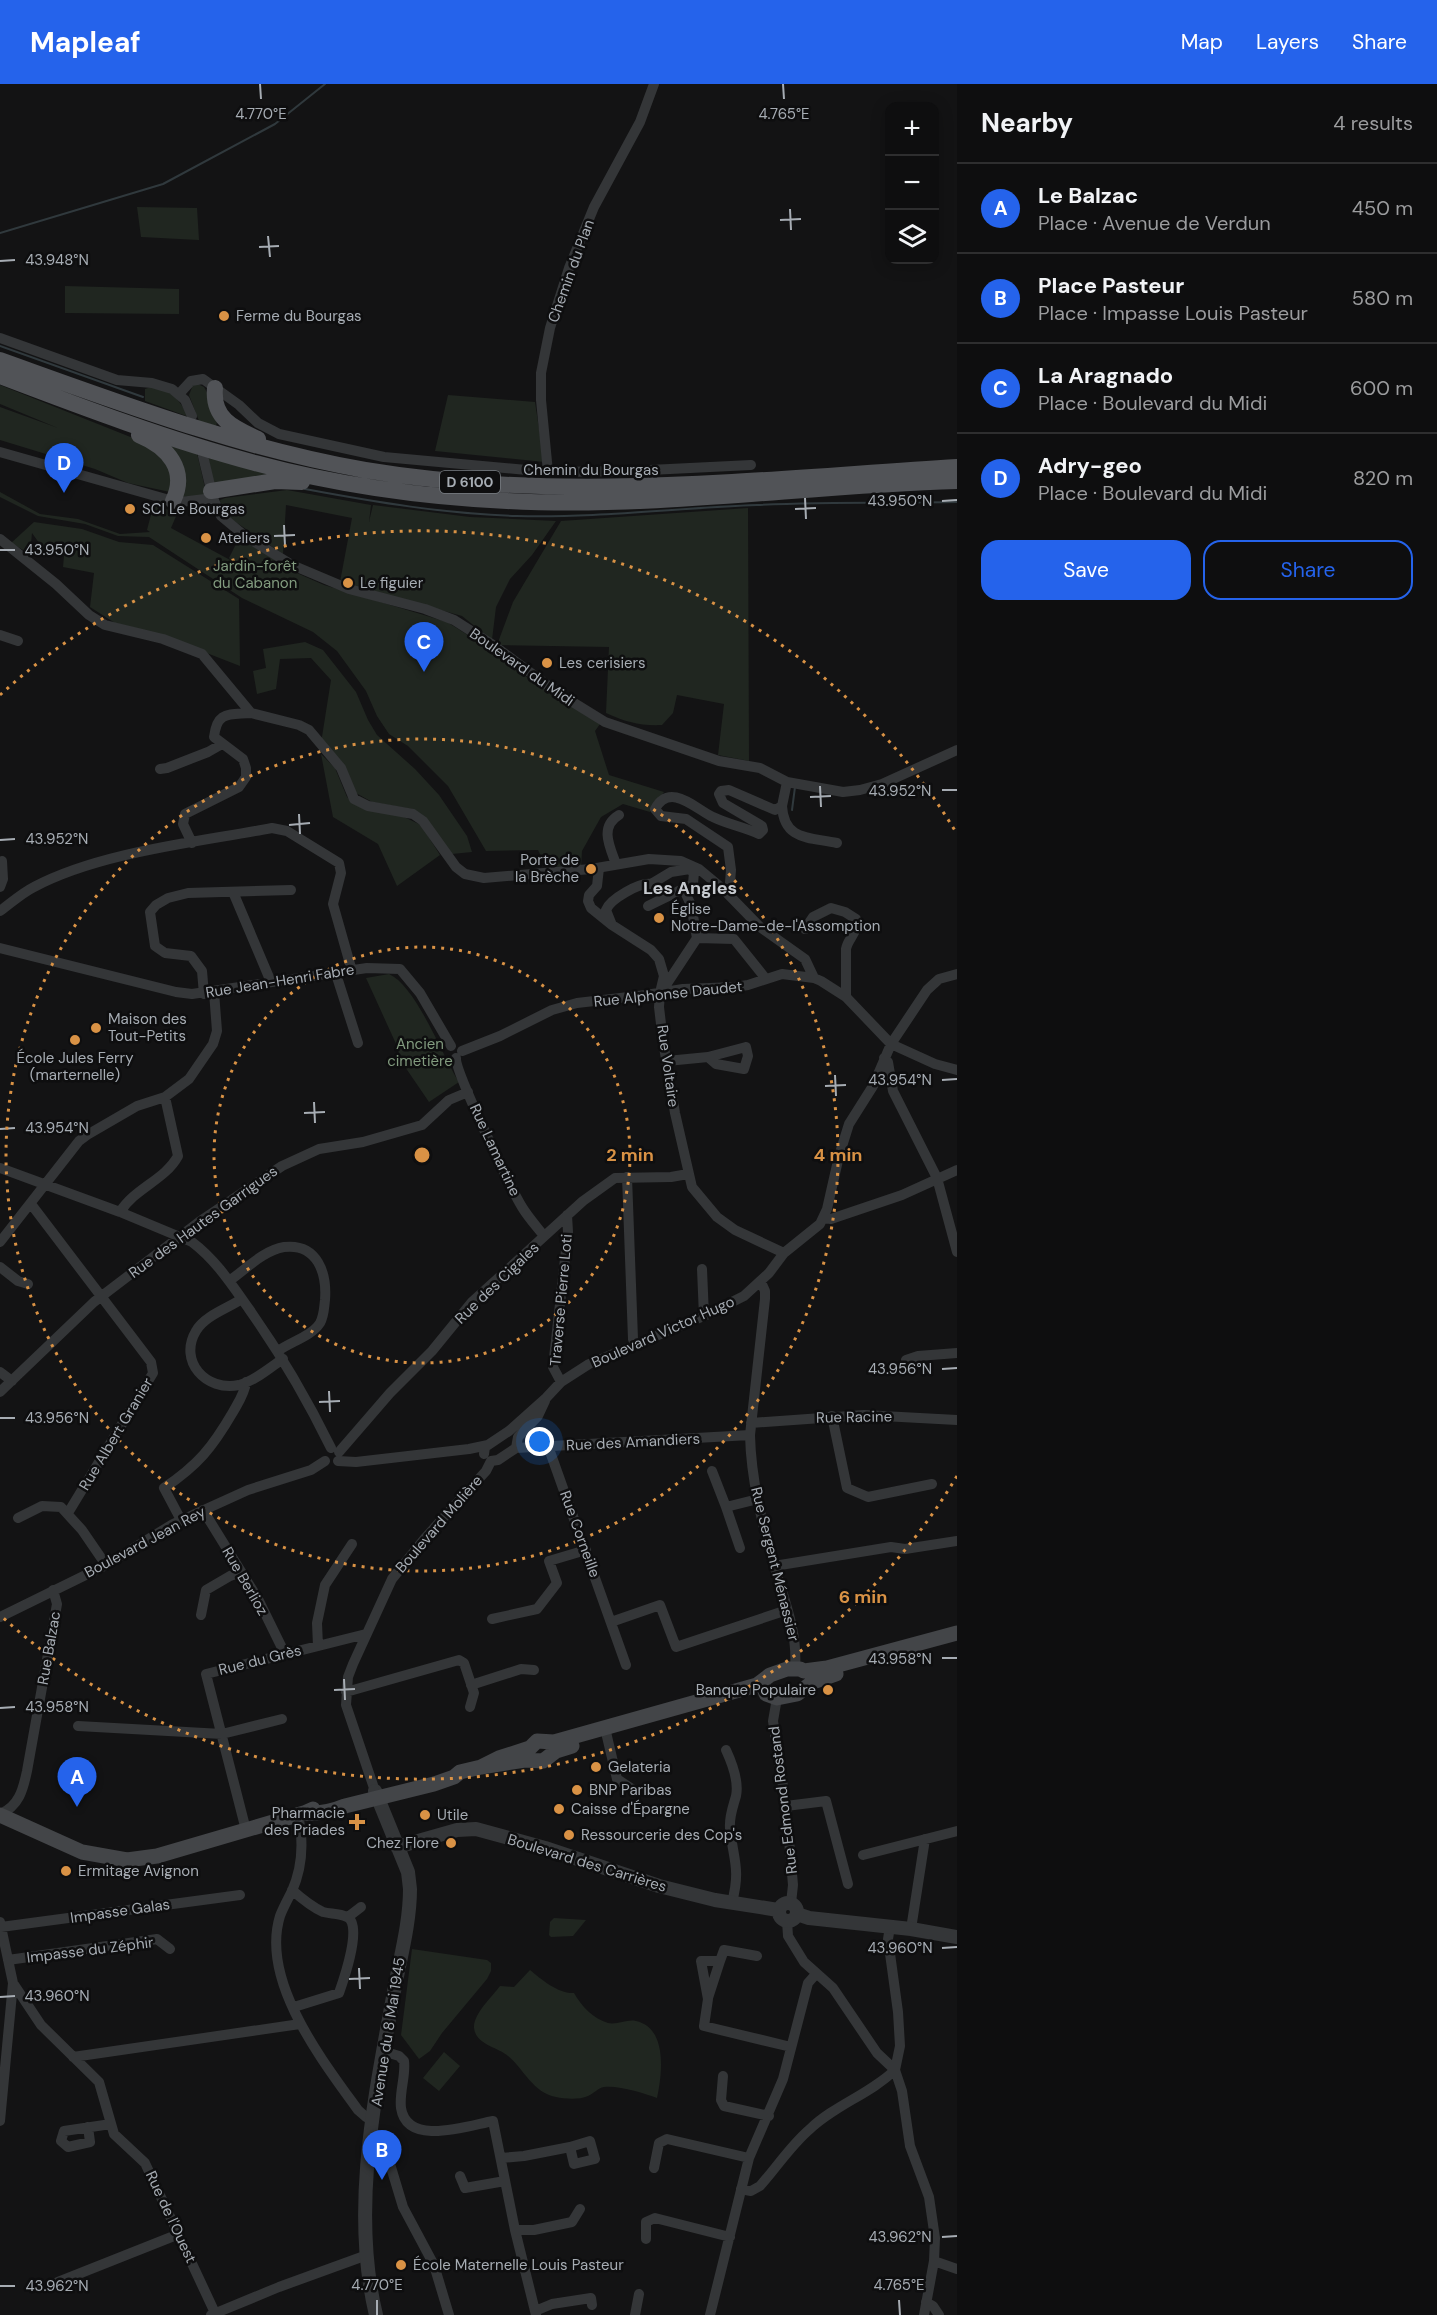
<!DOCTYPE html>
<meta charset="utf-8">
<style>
:root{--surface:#0e0e0f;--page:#1c1c1d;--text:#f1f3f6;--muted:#9b9c9e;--line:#2e2e2f;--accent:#2563eb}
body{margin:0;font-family:"DM Sans",sans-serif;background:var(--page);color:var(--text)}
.controls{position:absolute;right:18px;top:18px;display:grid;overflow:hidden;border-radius:12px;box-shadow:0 3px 15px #0003}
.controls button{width:54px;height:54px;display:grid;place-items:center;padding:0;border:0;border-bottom:2px solid var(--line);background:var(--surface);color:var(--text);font:30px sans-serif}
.you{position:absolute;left:540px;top:1358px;width:21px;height:21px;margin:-15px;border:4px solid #fff;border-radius:50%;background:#1a73e8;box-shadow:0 0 0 9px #1a73e833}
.badge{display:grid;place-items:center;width:39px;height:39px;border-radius:50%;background:var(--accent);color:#fff;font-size:20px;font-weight:700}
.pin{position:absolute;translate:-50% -50px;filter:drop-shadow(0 2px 3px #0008)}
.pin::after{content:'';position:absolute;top:32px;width:21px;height:18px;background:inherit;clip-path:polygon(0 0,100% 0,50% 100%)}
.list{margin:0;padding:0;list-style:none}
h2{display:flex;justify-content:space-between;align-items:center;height:78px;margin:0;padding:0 24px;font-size:26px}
h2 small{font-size:20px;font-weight:400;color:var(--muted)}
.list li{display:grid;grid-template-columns:39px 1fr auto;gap:18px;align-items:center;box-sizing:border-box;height:90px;padding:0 24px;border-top:2px solid var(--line)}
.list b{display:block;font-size:22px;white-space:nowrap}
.list p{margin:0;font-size:20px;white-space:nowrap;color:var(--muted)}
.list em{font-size:20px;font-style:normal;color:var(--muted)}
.actions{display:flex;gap:12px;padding:18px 24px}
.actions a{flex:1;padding:14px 0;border:2px solid var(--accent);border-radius:18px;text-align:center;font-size:21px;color:var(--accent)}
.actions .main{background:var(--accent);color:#fff}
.icon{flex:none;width:33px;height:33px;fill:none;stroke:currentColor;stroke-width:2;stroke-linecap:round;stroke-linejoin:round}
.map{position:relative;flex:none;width:957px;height:2231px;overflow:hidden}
header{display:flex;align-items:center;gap:36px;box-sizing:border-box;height:84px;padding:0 30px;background:var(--accent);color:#fff}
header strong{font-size:28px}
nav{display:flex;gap:33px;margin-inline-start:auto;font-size:21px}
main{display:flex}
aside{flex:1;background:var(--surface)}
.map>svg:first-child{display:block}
.green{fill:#202620}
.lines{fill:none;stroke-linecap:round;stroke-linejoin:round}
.stream{stroke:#30393d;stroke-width:2}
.minor{stroke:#343638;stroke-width:10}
.tertiary{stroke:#343638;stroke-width:14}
.secondary{stroke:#434548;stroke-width:15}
.primary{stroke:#515357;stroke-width:16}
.ticks{fill:none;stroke:#a6acb3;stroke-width:2}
.ring{fill:none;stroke:#d99245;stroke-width:3;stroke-dasharray:3 6}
.poi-dot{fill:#d99245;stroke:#0e0e0f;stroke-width:2}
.labels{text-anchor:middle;stroke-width:5;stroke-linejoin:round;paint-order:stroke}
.shield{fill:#0e0e0f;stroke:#787d82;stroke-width:1.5}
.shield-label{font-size:14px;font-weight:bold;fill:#a6acb3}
.street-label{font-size:15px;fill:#a6acb3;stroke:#0e0e0f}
.poi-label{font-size:15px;fill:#a6acb3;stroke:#0e0e0f;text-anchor:start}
.park-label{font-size:15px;fill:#829b7f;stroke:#0e0e0f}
.quarter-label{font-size:18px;font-weight:bold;fill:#c6cacf;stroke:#0e0e0f}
.ticks-label{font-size:15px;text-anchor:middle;fill:#a6acb3;stroke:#0e0e0f;stroke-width:5;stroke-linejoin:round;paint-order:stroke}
.centre{fill:#d99245;stroke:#0e0e0f;stroke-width:3}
.ring-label{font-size:18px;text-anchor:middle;font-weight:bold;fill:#d99245;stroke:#0e0e0f;stroke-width:5;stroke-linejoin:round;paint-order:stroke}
</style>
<header>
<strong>Mapleaf</strong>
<nav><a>Map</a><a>Layers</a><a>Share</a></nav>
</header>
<main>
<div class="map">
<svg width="957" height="2231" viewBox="0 0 957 2231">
<rect width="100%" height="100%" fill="#131314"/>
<!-- green -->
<path class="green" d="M137,123L197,124L199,156L141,153Z
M65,202L179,205V230L65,229Z
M198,300L204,303C210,313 220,333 216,342L199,337L189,311L193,301Z
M0,301L133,354L156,367L173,391L170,408L128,399L95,385L0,356V323L58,344L0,320Z
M151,303C171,304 180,317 189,333L145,317V305Z
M448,311L535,318L544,378L435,367Z
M171,362L197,369L206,408L203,412L182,413Z
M208,373L283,392L214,401Z
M287,406L371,421L369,438L373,421L470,433L556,437L532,471L510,495L496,523L492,556L462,532L340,498L352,434L286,421L283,470L231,435C224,429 221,425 220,416L225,414Z
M0,408L40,430L78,435L120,450L150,448L147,446L154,419L177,430L171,444L232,477L229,474L239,454L299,490L324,501L447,538L490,565L516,586L600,640L595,647L609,691L664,708L650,728L623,720L601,733L582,767L581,784L546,782L538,766L486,767L448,702L408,662L389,650L377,632L366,607L337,567L313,548L242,514L149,453L118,452L85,440L38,432L0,413Z
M748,424L749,677L718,671L724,620L677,611L673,629L662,641C641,642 625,638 606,629L609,563L497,561L513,518L561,437Z
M34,438L82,445L119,458L153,461L239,515L240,582L158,550L115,539L90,523L94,489L63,483L64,472L47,470L32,449L30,470L11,459Z
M305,558L323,566L356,608L368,636L377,651L415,685L439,711L467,752L472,768L452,770L412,725L372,718L356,709L321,659L331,596L311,574L280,575L276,605L257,610L253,587L266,584L263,565Z
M321,670L335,684L347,713L358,722L402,732L421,741L440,771L397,802L378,760L333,733Z
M389,890C416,902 442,971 459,998L429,1018L401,977L397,962L366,894Z
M554,1834L586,1836L573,1852L551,1853L549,1851L550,1838Z
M412,1865L487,1876L491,1879V1887L487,1895L442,1949L430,1967L419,1975L401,1951Z
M530,1886C542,1896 559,1910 574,1909C581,1922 594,1935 608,1939C617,1941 627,1935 636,1937C668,1944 662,1991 657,2014C644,2009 618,2001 604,2003C598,2004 593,2010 588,2012C579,2016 565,2015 556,2013C533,2009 524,1985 508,1972C498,1963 476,1961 474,1944C473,1930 492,1913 500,1902L514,1903Z
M444,1968L460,1982L439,2007L423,1994Z"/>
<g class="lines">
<!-- stream -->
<path class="stream" d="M0,149L163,100L275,40L325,0
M0,262L143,313
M305,405C375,418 446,430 517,432C597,434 677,424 757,421C824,418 890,419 957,418
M792,726L795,703"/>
<!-- minor -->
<path class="minor" d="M0,254L117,296L152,299L172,305L185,316L192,332
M179,310L191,297L203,295L239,321L258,339L279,350L384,373L548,388L629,387L751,381
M0,368L173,417L181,418L213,414
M203,372L213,414L221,432L245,452L292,481L349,505L425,525L454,536L493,561L558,609L605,638L719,677L760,684L787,698L843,708L860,706L882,700L957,666
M548,388L541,316V289L550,244L569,184L594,123L640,38L654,0
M0,455L56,500L89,531L105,541L163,555L202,570L251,629L299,641L309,646L341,684L354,715L368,722L413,730L423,737L456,783L465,790L484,794L591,785L649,775L681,777L699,785L723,805L760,843L805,875L814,894
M0,551L18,557
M160,685L167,684L208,668L222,660
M782,722C784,757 810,753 837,759
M192,759L183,740L185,730L239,703L246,693V684L243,675L214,653C217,627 228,631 251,629
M616,780C610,763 599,743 619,731
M599,784L597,802L589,811L588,817L591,824L612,841L651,866L659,875L664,892L660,909L659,923L663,957L675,1029L692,1103L717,1133L735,1146L784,1169
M0,803L3,795L2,777
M684,806L691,821L697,854
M233,808L271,898
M729,811L731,786L728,763L686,735L661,732L655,725C670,697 697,726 713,733C727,740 744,743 759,750L763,746L762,742L723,719L719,710L721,707L729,706L775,726L782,722L787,698
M648,822L693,800L694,788L690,786
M0,827C11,819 22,809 34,803C100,768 198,758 272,744L287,747L339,779L341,789L333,820L352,887
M612,841L606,826C610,815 640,798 651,800L671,788L696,784
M805,845L813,833L831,824L845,828L856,835C859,848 848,854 846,865V913
M0,864L176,908L192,910L367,884L400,885L420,909L451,962
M336,890L358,959
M664,904L697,854L734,855L766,895
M204,910L202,887L191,872L165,869L155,862L150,828L156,821L168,814L188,809L291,806
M462,967L500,952L552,926L577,919L646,911L683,905L735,903L748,901L782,890L814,894L821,897L846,913L891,960L935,980L957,986
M456,974C455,987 512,1107 522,1123C528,1133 537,1143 544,1152
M884,974L888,978L893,1007L937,1094L957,1168
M667,977L708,973L716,980L744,985L748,972L746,963L708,973
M0,1084L120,1128L192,1158C216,1176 232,1201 249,1225C280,1269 307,1315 331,1364
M627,1093L633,1255L635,1261
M31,1120L151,1278L153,1289L68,1429
M120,1128C135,1104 165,1096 178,1072L165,1013
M824,1134L831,1135L902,1111L957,1086
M0,1158L79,1057L87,1051L137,1022L165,1013L189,995L213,960L217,947L214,908
M0,1183L18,1197L28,1200
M702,1185L704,1232
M229,1197C245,1186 264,1166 284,1163C318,1159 327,1190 325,1216C324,1224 324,1232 320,1239C312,1252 290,1258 278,1267
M761,1198L765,1207V1215L750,1351C751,1395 762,1439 774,1481C784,1515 798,1549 795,1584
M242,1215C228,1224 204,1232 196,1247C178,1277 206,1308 239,1301C255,1297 269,1284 283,1275
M906,1276L918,1272L957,1269
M0,1288L12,1297
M561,1298L553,1283L568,1148L567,1131
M0,1308L94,1218L199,1138L282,1082L319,1065L363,1058L422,1041L449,1016L468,1008
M832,1332L847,1404L868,1413L932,1400
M751,1339L864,1331L957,1336
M548,1362L626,1581
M516,1364L750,1351
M339,1368L390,1309L432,1267L472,1218L583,1117L615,1094L671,1093L688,1090
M484,1370L485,1363L509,1347L546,1314L561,1298L589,1280L704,1232L744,1212L769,1189L784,1169L820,1140L827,1125L839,1072L849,1040L873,1002L891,960L927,906L939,895L957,890
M338,1377L356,1378L469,1365L488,1361
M491,1377L498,1376L516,1364L518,1353L538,1332L545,1317
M712,1387L726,1423
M203,1426L258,1515L285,1570
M18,1434L42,1422L61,1423L82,1446L106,1481
M181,1436L164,1404C198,1381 212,1364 233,1328C238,1319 245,1309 246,1298
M740,1464L726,1423L758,1415
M774,1482L891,1463L905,1465L957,1457
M201,1531L206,1506L230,1492L241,1488
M0,1533L106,1481L173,1440L248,1406L311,1386L325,1377
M492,1535L537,1525L557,1499L549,1477L586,1466
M611,1538L660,1521L676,1563L787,1526
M318,1562L317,1539L325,1501L352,1460
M471,1601L521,1585L534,1586
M346,1608L459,1576L464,1579L474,1609L470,1623
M777,1614L773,1637L786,1722L793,1801L791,1819
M78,1642L222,1650L282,1635
M605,1644L617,1695L635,1707
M726,1666C732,1679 739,1698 736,1712C733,1723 729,1732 730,1744C733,1775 741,1785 732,1818
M375,1707L346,1621L348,1593L353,1580L392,1495L426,1453L486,1387L491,1377
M786,1722L826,1717L848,1800
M0,1730C19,1722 23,1706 27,1687L57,1520L53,1506
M298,1731C304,1758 303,1782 292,1807C288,1815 283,1824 280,1832C260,1897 322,1976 358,2026L366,2033L374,2036
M246,1746L206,1590L366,1550
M863,1771L957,1747
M292,1806C301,1814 312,1823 323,1828C331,1830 339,1829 347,1833C363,1840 344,1895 339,1909L294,1923
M348,1833L361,1823
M1,1843L240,1811
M890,1843L888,1855L898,1928L900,1962L895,1986L902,2007L910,2062L929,2113L935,2154L934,2177L924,2231
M911,1845L925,1755
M757,1872L724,1866L720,1877H701L708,1915L704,1942L791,1963
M8,1876L157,1855L170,1865
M13,1899L41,1941L99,1998L114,2050L145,2079L216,2231
M708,1914L720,1877
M383,1967L399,1972L404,1977C406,1992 399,2008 401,2024C407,2063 467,2042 493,2037L515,2146L536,2231
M73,1973L300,1940
M723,1992L721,2016L724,2022L769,2032
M0,2037L13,1899L0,1838
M88,2043L90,2058L68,2063L61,2057L64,2047L111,2040
M371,2060L378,2062L387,2070L403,2123L434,2181L449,2231
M501,2074L524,2072L570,2063L574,2080L595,2075L590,2057L570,2063
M654,2084L659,2059L667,2055L749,2074
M460,2092L465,2104L505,2097
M741,2105L751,2107L760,2102C777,2083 791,2061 810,2045C835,2021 870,2010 895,1986L877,1969L833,1904L804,1878L788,1852L787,1837
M515,2146H534L572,2138L580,2125
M646,2155V2138L655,2134L730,2153
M934,2177L957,2185
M58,2198L179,2150
M926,2218L933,2222L939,2231
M535,2227L552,2220L591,2214L592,2221
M211,2231L279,2203L367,2171
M635,2231L639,2210
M710,2231L749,2074L783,1995L808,1899L816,1890"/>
<!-- tertiary -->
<path class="tertiary" d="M375,1707L408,1788L410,1805C410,1841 399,1878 393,1913C374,2017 351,2127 376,2231
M397,1763L457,1746L476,1745L545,1764L659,1802L715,1816L778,1826
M779 1828a9 9 0 1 1 18 0a9 9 0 1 1-18 0Z
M797,1830L809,1834L911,1845L957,1853"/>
<!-- secondary -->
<path class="secondary" d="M762,1598L766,1610L777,1614L797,1610L813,1598L836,1590
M481,1683L499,1674L530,1664L537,1657L554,1658L757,1601L770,1591L787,1585H800L804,1587L827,1584L957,1549
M304,1729C319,1730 331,1728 345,1722L434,1700L454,1693L460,1688L481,1683L525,1676L543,1677L556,1667L572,1662
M0,1731L82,1768L127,1776L157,1772L304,1729L313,1725"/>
<!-- primary -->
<path class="primary" d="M0,276C120,319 239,364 365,386C561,419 760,395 957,383
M0,292C84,324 169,356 255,379C337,401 422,413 507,417C657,425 807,401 957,397
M215,304C212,335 234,344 258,355
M139,351C168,363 188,386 173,417
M211,407L275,397L302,398"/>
</g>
<!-- ticks -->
<path class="ticks" d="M260,0L261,15M783,0L784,15M790,125L791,146M780,136L801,135M268,152L270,173M259,163L279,162M0,177L15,176M805,414L806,435M942,417L957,416M795,425L816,424M284,441L285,462M274,452L295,451M0,466H15M820,702L821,723M942,706H957M810,713L831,712M299,730L300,750M289,741L310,739M0,756L15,755M835,991L836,1012M942,996L957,995M825,1002L846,1001M314,1018L315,1039M304,1029L325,1028M0,1045L15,1044M942,1285L957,1284M329,1307L330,1328M319,1318L340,1317M0,1334H15M942,1574H957M344,1595L345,1616M334,1606L355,1605M0,1624L15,1623M942,1864L957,1863M359,1884L360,1905M349,1895L370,1894M0,1913L15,1912M942,2153L957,2152M0,2202H15M377,2216V2231M899,2216L900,2231"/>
<!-- distance rings -->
<g class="ring">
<circle cx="422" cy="1071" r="208"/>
<circle cx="422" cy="1071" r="416"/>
<path d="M957 1392A624 624 0 0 1 0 1531M0 611A624 624 0 0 1 957 750"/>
</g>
<!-- markers -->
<g class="poi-dot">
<circle cx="224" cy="232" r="6"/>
<circle cx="130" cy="425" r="6"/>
<circle cx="206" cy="454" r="6"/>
<circle cx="348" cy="499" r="6"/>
<circle cx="547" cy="579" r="6"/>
<circle cx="591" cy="785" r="6"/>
<circle cx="659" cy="834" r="6"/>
<circle cx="96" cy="944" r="6"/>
<circle cx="75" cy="956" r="6"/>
<circle cx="828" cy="1606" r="6"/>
<circle cx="596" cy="1683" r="6"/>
<circle cx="577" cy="1706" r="6"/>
<circle cx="559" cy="1725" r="6"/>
<circle cx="425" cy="1731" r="6"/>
<path d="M354 1729h6v6h6v6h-6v6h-6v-6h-6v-6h6z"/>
<circle cx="569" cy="1751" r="6"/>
<circle cx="451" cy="1759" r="6"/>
<circle cx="66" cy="1787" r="6"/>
<circle cx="401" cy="2181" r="6"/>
</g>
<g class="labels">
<!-- shield labels -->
<rect class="shield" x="440" y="387" width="60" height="22" rx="4.5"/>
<g class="shield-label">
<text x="470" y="403">D 6100</text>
</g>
<!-- street labels -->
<g class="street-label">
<text transform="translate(571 187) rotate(-70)" y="5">Chemin du Plan</text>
<text x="591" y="391">Chemin du Bourgas</text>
<text transform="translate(522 583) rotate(35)" y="5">Boulevard du Midi</text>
<text transform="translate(280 897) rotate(-9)" y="5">Rue Jean-Henri Fabre</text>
<text transform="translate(668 910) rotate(-6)" y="5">Rue Alphonse Daudet</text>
<text transform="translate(668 982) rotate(82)" y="5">Rue Voltaire</text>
<text transform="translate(495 1066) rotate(65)" y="5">Rue Lamartine</text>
<text transform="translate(203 1138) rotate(-36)" y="5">Rue des Hautes Garrigues</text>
<text transform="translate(497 1199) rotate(-44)" y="5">Rue des Cigales</text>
<text transform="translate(561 1216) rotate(-85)" y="5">Traverse Pierre Loti</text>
<text transform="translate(663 1248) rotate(-24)" y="5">Boulevard Victor Hugo</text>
<text transform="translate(854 1333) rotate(-1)" y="5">Rue Racine</text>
<text transform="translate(116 1350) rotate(-59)" y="5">Rue Albert Granier</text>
<text transform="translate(633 1358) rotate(-3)" y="5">Rue des Amandiers</text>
<text transform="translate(439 1440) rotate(-49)" y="5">Boulevard Molière</text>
<text transform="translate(580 1450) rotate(70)" y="5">Rue Corneille</text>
<text transform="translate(145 1458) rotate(-28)" y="5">Boulevard Jean Rey</text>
<text transform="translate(775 1480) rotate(76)" y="5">Rue Sergent Ménassier</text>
<text transform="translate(245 1497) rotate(60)" y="5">Rue Berlioz</text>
<text transform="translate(49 1564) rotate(-80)" y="5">Rue Balzac</text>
<text transform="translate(260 1576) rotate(-14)" y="5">Rue du Grès</text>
<text transform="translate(783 1716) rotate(-97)" y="5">Rue Edmond Rostand</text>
<text transform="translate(587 1779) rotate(17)" y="5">Boulevard des Carrières</text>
<text transform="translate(120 1827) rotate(-8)" y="5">Impasse Galas</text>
<text transform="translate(90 1866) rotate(-7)" y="5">Impasse du Zéphir</text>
<text transform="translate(388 1948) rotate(-81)" y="5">Avenue du 8 Mai 1945</text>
<text transform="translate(171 2133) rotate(65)" y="5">Rue de l'Ouest</text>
</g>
<!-- poi labels -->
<g class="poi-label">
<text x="236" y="237">Ferme du Bourgas</text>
<text x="142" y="430">SCI Le Bourgas</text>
<text x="218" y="459">Ateliers</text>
<text x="360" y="504">Le figuier</text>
<text x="559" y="584">Les cerisiers</text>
<text x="579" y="781" text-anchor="end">Porte de<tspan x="579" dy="17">la Brèche</tspan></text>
<text x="671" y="830">Église<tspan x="671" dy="17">Notre-Dame-de-l'Assomption</tspan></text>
<text x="108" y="940">Maison des<tspan x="108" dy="17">Tout-Petits</tspan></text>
<text x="75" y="979" text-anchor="middle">École Jules Ferry<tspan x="75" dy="17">(marternelle)</tspan></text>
<text x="816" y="1611" text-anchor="end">Banque Populaire</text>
<text x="608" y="1688">Gelateria</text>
<text x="589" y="1711">BNP Paribas</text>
<text x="571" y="1730">Caisse d'Épargne</text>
<text x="345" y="1734" text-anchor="end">Pharmacie<tspan x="345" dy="17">des Priades</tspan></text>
<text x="437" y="1736">Utile</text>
<text x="581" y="1756">Ressourcerie des Cop's</text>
<text x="439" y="1764" text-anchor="end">Chez Flore</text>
<text x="78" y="1792">Ermitage Avignon</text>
<text x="413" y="2186">École Maternelle Louis Pasteur</text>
</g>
<!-- park labels -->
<g class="park-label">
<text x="255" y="487">Jardin-forêt<tspan x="255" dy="17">du Cabanon</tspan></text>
<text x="420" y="965">Ancien<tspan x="420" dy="17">cimetière</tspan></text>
</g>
<!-- quarter labels -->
<g class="quarter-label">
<text x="690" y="810">Les Angles</text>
</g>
</g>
<g class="ticks-label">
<text x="261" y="35">4.770°E</text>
<text x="784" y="35">4.765°E</text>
<text x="57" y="181">43.948°N</text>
<text x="900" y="422">43.950°N</text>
<text x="57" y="471">43.950°N</text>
<text x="900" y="712">43.952°N</text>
<text x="57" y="760">43.952°N</text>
<text x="900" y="1001">43.954°N</text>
<text x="57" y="1049">43.954°N</text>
<text x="900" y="1290">43.956°N</text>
<text x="57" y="1339">43.956°N</text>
<text x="900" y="1580">43.958°N</text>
<text x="57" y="1628">43.958°N</text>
<text x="900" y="1869">43.960°N</text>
<text x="57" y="1917">43.960°N</text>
<text x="900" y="2158">43.962°N</text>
<text x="377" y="2206">4.770°E</text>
<text x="899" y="2206">4.765°E</text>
<text x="57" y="2207">43.962°N</text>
</g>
<circle cx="422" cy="1071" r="9" class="centre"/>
<g class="ring-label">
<text x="630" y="1077">2 min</text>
<text x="838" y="1077">4 min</text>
<text x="863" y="1519">6 min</text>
</g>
</svg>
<div class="controls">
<button>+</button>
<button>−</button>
<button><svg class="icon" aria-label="layers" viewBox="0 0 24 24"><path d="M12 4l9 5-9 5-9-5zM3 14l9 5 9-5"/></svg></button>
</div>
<div class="you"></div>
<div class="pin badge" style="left:77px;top:1723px">A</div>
<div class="pin badge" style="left:382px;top:2096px">B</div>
<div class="pin badge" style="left:424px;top:588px">C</div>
<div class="pin badge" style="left:64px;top:409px">D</div>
</div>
<aside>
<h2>Nearby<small>4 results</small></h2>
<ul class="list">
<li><span class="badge">A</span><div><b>Le Balzac</b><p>Place · Avenue de Verdun</p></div><em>450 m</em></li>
<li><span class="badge">B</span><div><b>Place Pasteur</b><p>Place · Impasse Louis Pasteur</p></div><em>580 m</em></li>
<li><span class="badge">C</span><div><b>La Aragnado</b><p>Place · Boulevard du Midi</p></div><em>600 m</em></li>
<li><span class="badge">D</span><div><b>Adry-geo</b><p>Place · Boulevard du Midi</p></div><em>820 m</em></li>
</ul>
<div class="actions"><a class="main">Save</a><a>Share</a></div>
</aside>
</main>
